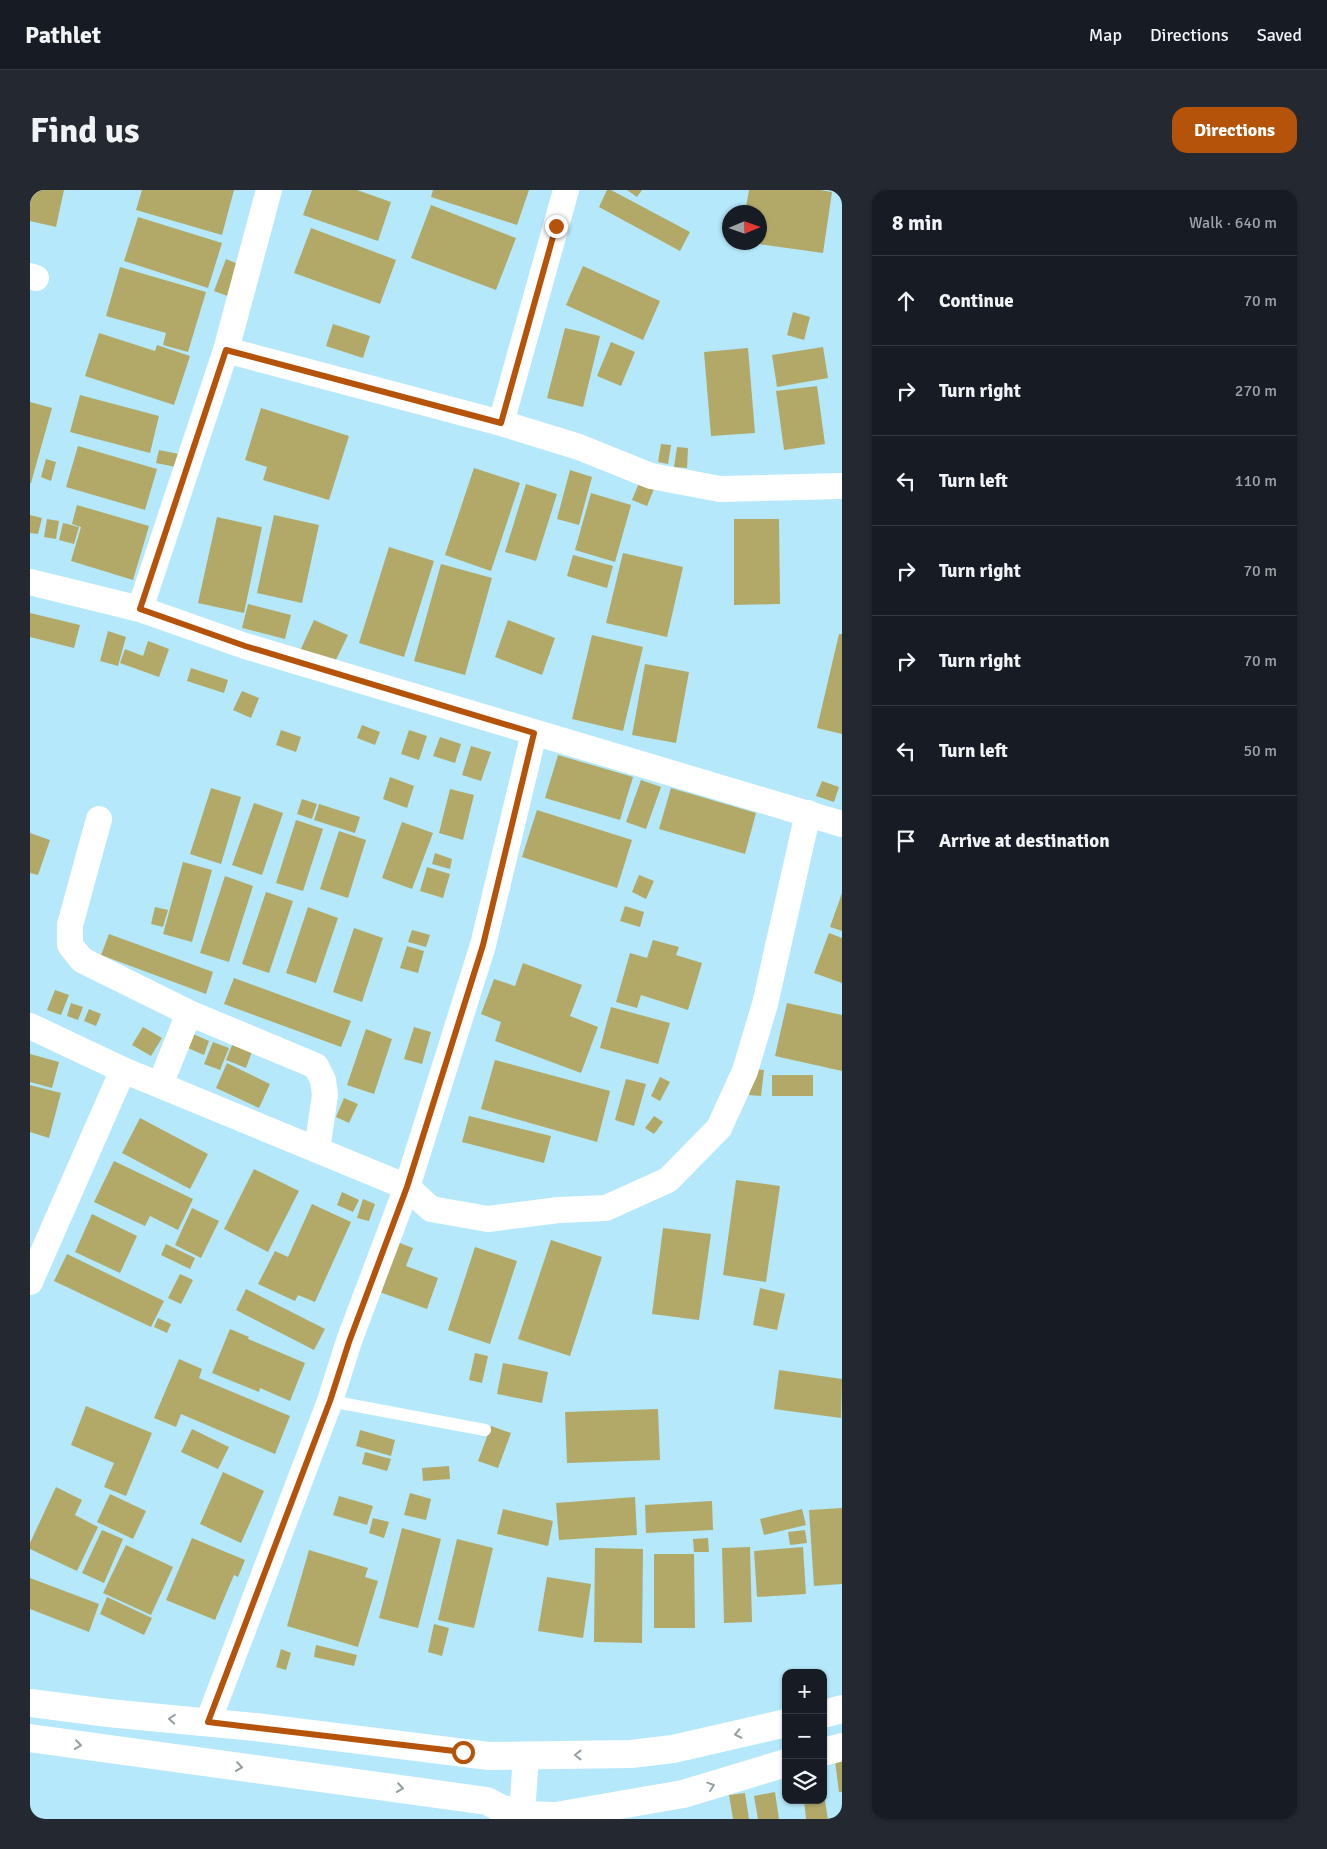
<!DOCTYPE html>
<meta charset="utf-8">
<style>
:root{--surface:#171b24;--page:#242831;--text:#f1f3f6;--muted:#9ea1a6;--line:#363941;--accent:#b45309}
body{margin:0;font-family:Signika,sans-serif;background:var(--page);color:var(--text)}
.controls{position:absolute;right:15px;bottom:15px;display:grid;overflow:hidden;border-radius:10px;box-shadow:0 1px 4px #0004}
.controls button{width:45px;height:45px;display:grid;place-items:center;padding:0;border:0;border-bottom:1px solid var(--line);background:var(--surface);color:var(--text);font:25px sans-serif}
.compass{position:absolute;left:692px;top:15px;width:45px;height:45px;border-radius:50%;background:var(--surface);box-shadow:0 1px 4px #0004;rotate:88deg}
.stop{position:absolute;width:15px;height:15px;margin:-11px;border:4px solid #b45309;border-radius:50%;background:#fff}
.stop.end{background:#b45309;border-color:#fff;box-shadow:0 1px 5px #0008}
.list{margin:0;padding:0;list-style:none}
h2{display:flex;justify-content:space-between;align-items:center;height:65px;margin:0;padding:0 20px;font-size:21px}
h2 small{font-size:16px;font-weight:400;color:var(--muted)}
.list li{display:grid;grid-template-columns:32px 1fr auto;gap:15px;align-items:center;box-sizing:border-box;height:90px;padding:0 20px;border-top:1px solid var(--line)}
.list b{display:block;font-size:19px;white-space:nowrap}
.list em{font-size:16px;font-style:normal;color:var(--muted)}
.icon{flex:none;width:28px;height:28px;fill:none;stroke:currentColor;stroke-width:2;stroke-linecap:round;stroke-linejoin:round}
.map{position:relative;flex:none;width:812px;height:1629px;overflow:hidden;border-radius:15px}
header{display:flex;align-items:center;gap:30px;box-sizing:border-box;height:70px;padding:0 25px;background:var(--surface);border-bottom:1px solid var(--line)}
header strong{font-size:24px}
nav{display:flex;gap:28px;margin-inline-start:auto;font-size:18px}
.intro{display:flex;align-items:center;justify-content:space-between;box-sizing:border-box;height:120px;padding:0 30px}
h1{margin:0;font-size:35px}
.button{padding:12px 22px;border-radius:15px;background:var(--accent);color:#fff;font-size:18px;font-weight:700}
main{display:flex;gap:30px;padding:0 30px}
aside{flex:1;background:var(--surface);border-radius:15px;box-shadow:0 1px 4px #0004}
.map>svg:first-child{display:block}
.building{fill:#b2a969}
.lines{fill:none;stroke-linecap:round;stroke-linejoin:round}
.lane{stroke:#fff;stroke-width:12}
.street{stroke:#fff;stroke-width:26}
.primary{stroke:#fff;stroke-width:28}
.oneway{stroke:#949fa2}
.route{stroke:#b45309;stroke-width:6}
</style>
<header>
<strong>Pathlet</strong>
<nav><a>Map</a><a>Directions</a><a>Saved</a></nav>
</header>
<div class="intro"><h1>Find us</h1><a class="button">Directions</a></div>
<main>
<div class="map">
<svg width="812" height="1629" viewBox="0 0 812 1629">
<rect width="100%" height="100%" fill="#b4e8fa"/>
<!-- building -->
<path class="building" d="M0,0H34L26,37L0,31Z
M112,0H204L192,45L106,20Z
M282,0H327L361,12L348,51L273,25Z
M403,0H499L487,35L401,7Z
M577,0H581L660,42L650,61L569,17Z
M597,0H612L607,7Z
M719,0H790L802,2L793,63L729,54V22H715Z
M401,15L486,48L466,100L381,68Z
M108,27L192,53L178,98L94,71Z
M281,38L366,70L350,114L264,83Z
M196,69L215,77L203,108L184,101Z
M553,76L630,111L613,150L536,115Z
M90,77L176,102L158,162L133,155L136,143L76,126Z
M763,122L780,127L774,150L757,145Z
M303,134L340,146L333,168L296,156Z
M535,138L570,146L553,217L517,208Z
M69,143L125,161L127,155L160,166L144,215L55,186Z
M581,152L605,162L591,196L567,186Z
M793,157L798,188L747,197L742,165Z
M718,158L725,243L681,246L674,162Z
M787,196L795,254L754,260L746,201Z
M50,205L129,226L120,263L40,242Z
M0,212L22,218L1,293H0Z
M231,218L319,246L299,310L233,290L237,277L215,270Z
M631,254L641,255L638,274L628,272Z
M48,256L127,279L115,320L36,297Z
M647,257L658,258L657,278L644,277Z
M129,260L149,264L146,277L126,273Z
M16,269L26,272L21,291L11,287Z
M444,278L490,293L461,381L415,365Z
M540,280L562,287L549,335L527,329Z
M609,293L624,299L617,316L602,310Z
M496,294L527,304L506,371L475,362Z
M561,303L601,315L585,372L545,360Z
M47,315L119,336L103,390L41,371L51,337L42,334Z
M0,325L12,328L8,344L0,343Z
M244,325L289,335L272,413L227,403Z
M187,327L232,337L214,423L168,413Z
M17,329L29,331L26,349L14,347Z
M704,329H749L750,414L704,415Z
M33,333L49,337L44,354L29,350Z
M359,357L404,371L374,467L329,453Z
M593,363L653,377L637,447L576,433Z
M543,365L583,376L577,398L537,386Z
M411,374L462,388L435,485L384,471Z
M218,414L261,425L255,449L212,438Z
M0,423L50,435L44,458L0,447Z
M284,430L318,445L303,476L270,461Z
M478,430L525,448L512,485L465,467Z
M78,441L96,447L88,476L70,471Z
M809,444H812V544L787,538Z
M562,445L613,457L593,541L542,529Z
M118,451L139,459L129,487L90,473L95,459L113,466Z
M615,474L659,482L646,553L602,545Z
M161,478L198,490L194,503L157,491Z
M212,501L229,508L221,528L203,520Z
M332,535L350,542L345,555L327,548Z
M251,540L271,547L266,562L246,555Z
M379,540L397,546L389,570L371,564Z
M410,547L431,554L425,573L403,566Z
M441,556L461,562L451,591L432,585Z
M528,565L603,587L590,630L515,608Z
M360,587L384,596L377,618L353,609Z
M611,590L631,597L616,639L596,632Z
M792,591L809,597L804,612L786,606Z
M181,598L211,607L191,674L160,664Z
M641,598L726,623L715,664L629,639Z
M420,599L444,605L433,650L409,643Z
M272,609L287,614L282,629L267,624Z
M224,613L253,623L232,685L202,675Z
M289,614L330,627L325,643L284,630Z
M507,620L602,650L587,698L492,667Z
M266,630L293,639L273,701L246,693Z
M372,632L403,643L382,699L352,688Z
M309,641L336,650L318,708L290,699Z
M0,643L20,650L8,685L0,683Z
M405,663L422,669L420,679L402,674Z
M153,672L182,680L162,752L133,744Z
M397,677L420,684L413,708L390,701Z
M609,685L624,691L616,709L602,702Z
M195,686L223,696L199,772L170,763Z
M236,702L263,711L239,783L212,774Z
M812,703V741L800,737Z
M595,716L614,722L610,737L590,731Z
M125,717L138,720L133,737L121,734Z
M278,717L308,728L286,793L256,783Z
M324,738L353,748L332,812L303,802Z
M382,740L400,745L396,757L378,752Z
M799,743L812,748V793L784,783Z
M79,744L183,782L176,804L71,765Z
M623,750L649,757L646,765L672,773L658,820L611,805L607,818L586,812L600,763L617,768Z
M377,756L394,761L388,783L370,778Z
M493,773L552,795L540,826L568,837L551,883L465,851L471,832L451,824L464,789L485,796Z
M204,788L321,831L311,857L194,814Z
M25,800L39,805L31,825L17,820Z
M41,813L53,817L48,830L37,826Z
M757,813L812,825V881L745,866Z
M581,817L640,833L628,874L570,858Z
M59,819L71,824L66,836L54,831Z
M113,837L132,848L121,866L102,855Z
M384,837L401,842L392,874L374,869Z
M336,839L362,849L344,904L317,895Z
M163,844L179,851L174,865L158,858Z
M205,848L224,856L216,878L196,870Z
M183,852L199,858L190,880L174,874Z
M0,864L29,872L22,898L0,892Z
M465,870L580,901L567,952L451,919Z
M197,873L240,894L229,918L186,898Z
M721,879L734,880L731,906L719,905Z
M742,885H783V906H742Z
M630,887L640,892L630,911L621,906Z
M596,889L616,894L604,936L585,930Z
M0,895L31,903L19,948L0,942Z
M314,908L328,914L319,933L306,927Z
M439,926L521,946L514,973L432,952Z
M624,926L633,932L624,944L615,938Z
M110,928L178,964L160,999L92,963Z
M84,971L163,1009L148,1040L120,1026L115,1036L64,1012Z
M224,979L269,1001L238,1062L194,1039Z
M706,990L750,996L736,1092L693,1085Z
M312,1002L329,1010L323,1022L307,1015Z
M333,1009L345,1014L339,1031L327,1028Z
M282,1014L321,1032L285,1112L268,1105L265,1111L228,1094L245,1061L258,1067Z
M162,1018L189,1031L171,1068L145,1055Z
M62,1024L107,1046L90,1083L45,1062Z
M633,1038L681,1044L669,1130L622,1124Z
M362,1050L383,1058L376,1076L408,1088L397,1119L344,1100Z
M521,1050L572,1067L540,1166L488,1149Z
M136,1054L165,1068L160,1079L131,1065Z
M445,1057L487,1071L460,1154L418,1140Z
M37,1064L134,1111L121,1137L24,1091Z
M150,1084L163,1090L151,1114L138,1108Z
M730,1098L755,1104L747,1140L723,1135Z
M216,1099L295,1139L284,1160L206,1120Z
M128,1128L141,1134L137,1143L124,1137Z
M200,1139L219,1147L218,1149L275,1173L260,1211L230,1198L229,1202L182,1183Z
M445,1163L458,1166L452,1193L439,1190Z
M149,1169L172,1179L169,1188L260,1226L245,1264L151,1224L146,1237L124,1228Z
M473,1173L518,1182L512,1213L467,1204Z
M749,1180L812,1189L811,1228L744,1219Z
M56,1216L122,1243L96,1306L74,1297L84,1273L41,1255Z
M628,1219L630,1270L537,1273L535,1222Z
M461,1236L481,1243L468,1278L448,1271Z
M162,1239L199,1257L188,1279L151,1262Z
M330,1240L365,1250L361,1266L326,1256Z
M335,1262L361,1269L357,1281L332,1274Z
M419,1276L420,1289L393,1291L392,1278Z
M193,1282L234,1301L211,1353L170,1334Z
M26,1297L52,1310L45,1325L68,1337L47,1381L0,1359V1353Z
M380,1303L401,1309L396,1330L374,1325Z
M80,1304L116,1321L103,1349L67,1332Z
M309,1306L343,1316L337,1335L303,1325Z
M605,1307L607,1345L529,1350L526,1313Z
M682,1311L683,1340L616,1343L615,1315Z
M812,1318V1394L784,1396L779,1320Z
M473,1319L523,1331L518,1356L467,1344Z
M772,1319L776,1335L734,1345L730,1329Z
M343,1328L359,1332L354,1348L339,1343Z
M372,1338L411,1349L388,1438L349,1428Z
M72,1340L93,1349L74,1393L52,1383Z
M775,1340L777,1353L760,1355L758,1342Z
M162,1348L215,1370L208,1387L204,1385L185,1430L136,1410Z
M678,1348L679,1362H664L663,1349Z
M427,1349L463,1358L444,1438L408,1430Z
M96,1355L143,1377L121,1425L73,1403Z
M720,1357L722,1432L694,1433L692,1358Z
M773,1357L776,1404L727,1407L724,1361Z
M565,1358L613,1359L612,1453L564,1452Z
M279,1360L338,1378L335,1387L348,1391L328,1457L257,1436Z
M624,1364H664L665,1438H624Z
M517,1387L561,1394L553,1448L508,1441Z
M0,1388L69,1414L59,1442L0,1419Z
M77,1407L122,1428L114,1445L70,1424Z
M404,1434L419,1438L412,1466L398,1462Z
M286,1455L327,1465L324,1476L284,1467Z
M251,1459L261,1463L256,1480L246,1477Z
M812,1570V1602H809L805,1571Z
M793,1599L798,1629H776L774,1610H793Z
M745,1602L749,1629H728L724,1606Z
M715,1603L719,1629H703L699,1605Z"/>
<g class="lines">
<!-- lane -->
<path class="lane" d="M300,1211L455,1240"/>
<!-- street -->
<path class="street" d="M0,86L6,88
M196,160L471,233L549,257L621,286L690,299L812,296
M471,233L536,0
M0,392L110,419L215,456L812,634
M110,419L196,160L239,0
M69,629L40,735V755L52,770L159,823L286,876L293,890L295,905L287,960
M0,836L93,880L377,997L401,1019L458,1029L529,1020L576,1018L638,990L689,938L715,881L735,814L778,623
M130,895L159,823
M0,1092L93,880
M178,1532L300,1211L319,1151L377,997L453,755L504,543
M492,1625L496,1565"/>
<!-- primary -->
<path class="primary" d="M0,1513L78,1523L225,1537L459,1566L601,1564L643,1559L756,1533
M793,1524L812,1519
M0,1548L457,1611L474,1620H488L492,1625L526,1626L653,1604L756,1573
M793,1562L812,1557"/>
</g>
<!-- one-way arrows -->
<defs><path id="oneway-chevron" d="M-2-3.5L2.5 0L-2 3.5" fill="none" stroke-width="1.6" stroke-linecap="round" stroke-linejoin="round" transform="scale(1.25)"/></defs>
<g class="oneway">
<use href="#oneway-chevron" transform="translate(142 1529) rotate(-175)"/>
<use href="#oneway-chevron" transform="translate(708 1544) rotate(168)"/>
<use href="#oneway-chevron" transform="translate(48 1555) rotate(8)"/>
<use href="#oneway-chevron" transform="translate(548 1565) rotate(180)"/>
<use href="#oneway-chevron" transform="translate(209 1577) rotate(8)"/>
<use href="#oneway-chevron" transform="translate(681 1596) rotate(-19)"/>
<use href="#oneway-chevron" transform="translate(370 1598) rotate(8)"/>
</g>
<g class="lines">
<!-- route -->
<path class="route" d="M433,1562L178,1532L300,1211L319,1152L377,997L453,755L504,543L215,456L110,419L196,160L471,233L526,36"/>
</g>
</svg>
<div class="controls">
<button>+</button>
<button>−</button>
<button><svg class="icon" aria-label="layers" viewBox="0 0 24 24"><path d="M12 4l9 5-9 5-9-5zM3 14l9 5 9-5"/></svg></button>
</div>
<svg class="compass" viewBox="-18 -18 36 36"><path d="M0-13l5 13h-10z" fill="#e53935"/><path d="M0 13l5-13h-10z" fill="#9ea1a6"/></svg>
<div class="stop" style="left:433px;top:1562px"></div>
<div class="stop end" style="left:526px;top:36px"></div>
</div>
<aside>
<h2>8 min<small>Walk · 640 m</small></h2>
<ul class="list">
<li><svg class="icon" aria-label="ahead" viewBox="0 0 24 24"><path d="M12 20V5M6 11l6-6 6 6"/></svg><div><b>Continue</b></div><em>70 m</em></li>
<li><svg class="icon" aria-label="right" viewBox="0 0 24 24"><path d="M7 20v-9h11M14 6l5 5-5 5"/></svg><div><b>Turn right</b></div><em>270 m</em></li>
<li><svg class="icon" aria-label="left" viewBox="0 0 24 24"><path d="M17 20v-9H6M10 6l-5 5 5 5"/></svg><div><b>Turn left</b></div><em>110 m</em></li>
<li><svg class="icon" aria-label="right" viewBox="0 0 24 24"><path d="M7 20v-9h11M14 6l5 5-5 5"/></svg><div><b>Turn right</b></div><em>70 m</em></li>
<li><svg class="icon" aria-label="right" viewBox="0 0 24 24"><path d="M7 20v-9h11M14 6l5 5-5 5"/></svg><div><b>Turn right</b></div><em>70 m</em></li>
<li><svg class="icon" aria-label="left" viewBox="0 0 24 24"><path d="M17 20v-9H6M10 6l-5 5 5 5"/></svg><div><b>Turn left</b></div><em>50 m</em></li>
<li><svg class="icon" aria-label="arrive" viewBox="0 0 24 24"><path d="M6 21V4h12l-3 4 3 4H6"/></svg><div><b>Arrive at destination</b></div></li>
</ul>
</aside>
</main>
